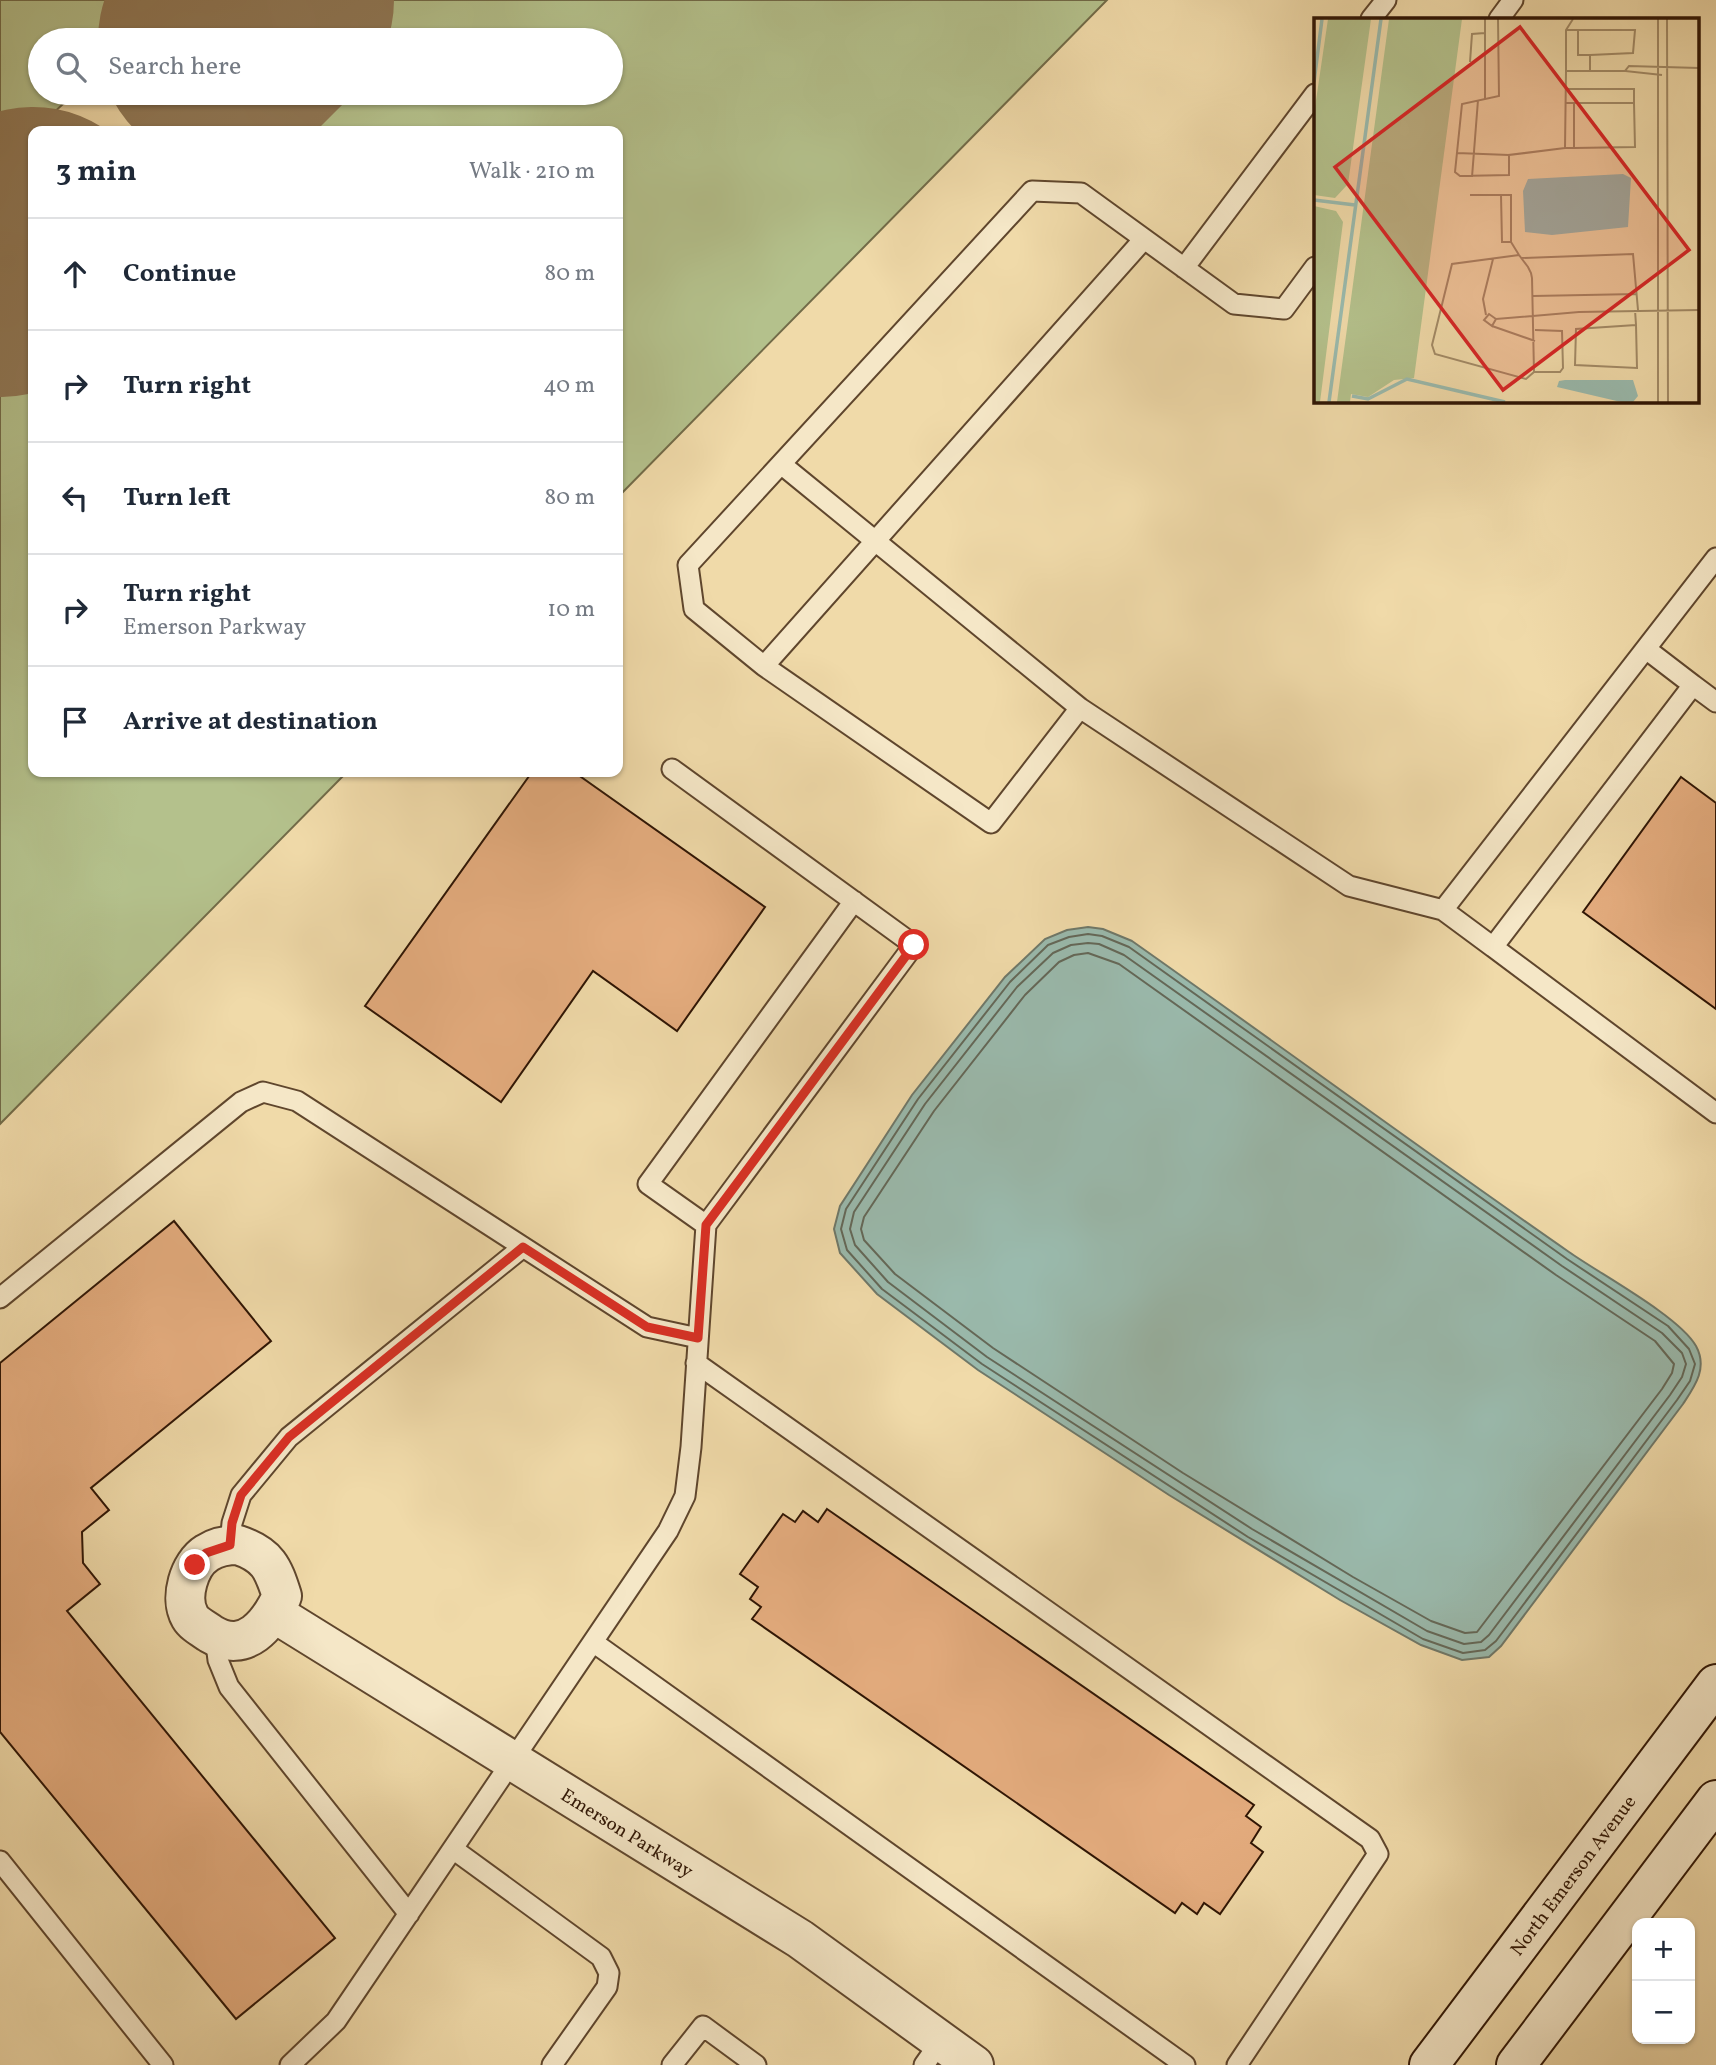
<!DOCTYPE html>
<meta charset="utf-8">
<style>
:root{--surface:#fff;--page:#f6f6f7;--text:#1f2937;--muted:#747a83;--line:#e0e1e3}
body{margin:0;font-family:Vollkorn,serif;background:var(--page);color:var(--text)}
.controls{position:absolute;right:21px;bottom:21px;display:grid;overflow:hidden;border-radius:14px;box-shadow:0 2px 5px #0004}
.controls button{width:63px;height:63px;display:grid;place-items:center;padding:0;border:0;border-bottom:2px solid var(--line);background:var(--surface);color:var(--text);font:35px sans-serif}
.stop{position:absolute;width:21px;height:21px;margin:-16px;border:5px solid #d93025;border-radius:50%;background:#fff}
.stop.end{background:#d93025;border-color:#fff;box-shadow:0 2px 7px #0008}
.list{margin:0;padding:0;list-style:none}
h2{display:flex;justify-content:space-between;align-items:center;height:91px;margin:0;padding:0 28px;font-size:30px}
h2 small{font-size:23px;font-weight:400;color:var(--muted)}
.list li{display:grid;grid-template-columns:46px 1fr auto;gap:21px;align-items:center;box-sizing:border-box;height:112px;padding:0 28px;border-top:2px solid var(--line)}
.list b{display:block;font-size:26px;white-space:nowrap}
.list p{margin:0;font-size:23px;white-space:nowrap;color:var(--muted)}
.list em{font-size:23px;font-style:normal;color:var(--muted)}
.icon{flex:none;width:38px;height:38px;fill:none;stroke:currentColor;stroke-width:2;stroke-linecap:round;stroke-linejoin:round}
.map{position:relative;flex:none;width:1716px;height:2065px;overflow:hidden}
.search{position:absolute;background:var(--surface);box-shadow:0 2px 5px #0004;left:28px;top:28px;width:595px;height:77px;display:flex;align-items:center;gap:18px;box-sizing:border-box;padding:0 24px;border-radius:38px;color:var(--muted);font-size:26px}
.panel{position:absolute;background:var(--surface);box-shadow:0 2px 5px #0004;left:28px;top:126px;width:595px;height:651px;border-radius:14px}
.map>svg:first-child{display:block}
.green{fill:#b4c18c;stroke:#726b48;stroke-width:2}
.water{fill:#9abaad;stroke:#6f7869;stroke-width:2}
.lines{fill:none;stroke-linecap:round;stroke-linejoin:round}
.shore{stroke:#646858;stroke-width:2}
.runway{stroke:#907856;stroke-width:256}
.building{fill:#e4ac7e;stroke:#2f1504;stroke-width:2}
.lane-casing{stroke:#5f462d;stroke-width:23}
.street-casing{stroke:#5f462d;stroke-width:42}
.secondary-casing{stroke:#2f1504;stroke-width:42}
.lane{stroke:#f5e7c7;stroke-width:19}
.street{stroke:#f5e7c7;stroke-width:38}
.secondary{stroke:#f5e7c7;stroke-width:38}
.route{stroke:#d93025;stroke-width:9}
.labels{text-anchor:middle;stroke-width:7;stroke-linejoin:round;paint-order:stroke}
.street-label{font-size:19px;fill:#2f1504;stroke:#f5e7c7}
.inset-river{fill:none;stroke:#9abaad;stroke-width:3.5}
.inset-road{fill:none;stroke:#a38b67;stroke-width:2}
.view{fill:#d62828;fill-opacity:0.15;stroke:#d62828;stroke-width:3.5}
.inset-edge{fill:none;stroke:#2f1504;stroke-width:3.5}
</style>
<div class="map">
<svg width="1716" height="2065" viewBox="0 0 1716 2065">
<rect width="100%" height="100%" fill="#f0daa9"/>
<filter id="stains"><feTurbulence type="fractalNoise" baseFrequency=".00286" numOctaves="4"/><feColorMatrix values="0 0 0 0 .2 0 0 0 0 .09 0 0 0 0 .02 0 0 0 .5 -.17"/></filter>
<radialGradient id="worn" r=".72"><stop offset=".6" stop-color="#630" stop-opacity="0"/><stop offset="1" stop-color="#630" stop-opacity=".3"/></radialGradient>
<!-- green -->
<path class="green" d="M0,0H167L127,40H40V93H75L0,162Z
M348,0H1107L618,497V131H218L256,93H611V40H308Z
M33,318V772H347L0,1124V352Z"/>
<!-- water -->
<path class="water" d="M1088,927L1103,929L1132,941C1278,1044 1422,1150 1569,1252C1600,1274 1679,1316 1696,1346C1708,1368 1695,1386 1683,1404L1501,1646L1489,1657L1462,1660L1421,1645L1340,1600L1169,1495L978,1370L877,1294L840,1253L834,1229L840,1206L912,1095L1005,977L1045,939L1067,930Z"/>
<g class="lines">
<!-- shore -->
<path class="shore" d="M1088,934L1102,936L1129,947L1567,1259L1668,1326L1689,1349L1695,1364L1690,1381L1677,1400L1496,1641L1485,1650L1463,1653L1423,1639L1248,1537L982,1364L882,1289L847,1250L841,1229L846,1209L918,1099L1010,982L1048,945L1069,937Z
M1088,943L1099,944L1124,955L1562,1266L1662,1333L1682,1353L1686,1364L1682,1377L1670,1395L1489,1635L1481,1642L1464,1644L1427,1631L1252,1529L987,1357L888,1282L855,1245L850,1229L854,1212L925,1104L1017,987L1053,953L1071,945Z
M1088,953L1119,964L1556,1275L1655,1341L1674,1364L1672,1373L1662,1389L1477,1632L1465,1633L1431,1621L1353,1577L1183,1473L993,1348L895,1274L864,1240L861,1229L864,1217L934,1111L1025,995L1059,962L1074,955Z"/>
<!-- runway -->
<path class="runway" d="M226,40L266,0
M0,269L33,235"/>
</g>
<!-- building -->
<path class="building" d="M532,772H574L765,907L677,1031L593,971L501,1102L365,1006Z
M1681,777L1716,803V1009L1583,912Z
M174,1221L271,1341L91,1488L109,1510L82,1532L83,1563L100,1584L67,1611L335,1938L236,2019L0,1732V1363Z
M827,1509L1254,1805L1246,1816L1261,1827L1251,1843L1263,1852L1220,1914L1204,1903L1197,1914L1182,1903L1175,1913L752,1619L761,1607L750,1599L758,1587L740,1574L783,1514L795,1522L803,1511L818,1522Z"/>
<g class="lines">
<defs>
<path id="lane" d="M1371,19L1386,0
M1499,19L1513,0
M1315,267L1284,309L1234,304L1081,193L1032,191L688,565L694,609L764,666L991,823L1080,708L1349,886L1443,910
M1184,268L1315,94
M781,464L1080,708
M1646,649L1693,685L1493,947L1443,910L1716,558
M764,666L1144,239
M1693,685L1716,702
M1493,947L1716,1113
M706,1225L648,1184L854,901
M0,1298L241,1102L263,1092L297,1101L647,1327L698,1338
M696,1363L1370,1839L1378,1854L1237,2065
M230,1545L232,1523L241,1495L289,1437L523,1247
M215,1636L218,1660L229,1687L409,1914
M593,1642L1185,2065
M453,1849L601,1957L609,1973L607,1987L552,2065
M0,1861L163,2065
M290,2065L336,2021L668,1531L685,1496L691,1447L706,1225L914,945L672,769
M672,2065L703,2026L756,2065
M924,2065L941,2041"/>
<g id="street">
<path d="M238,1545C268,1555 273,1568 282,1596C269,1624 246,1655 211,1634C204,1629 194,1624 190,1617C179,1598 189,1564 207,1553C216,1547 228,1545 238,1545Z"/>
<path id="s1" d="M274,1613L800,1939L974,2065"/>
</g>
<g id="secondary">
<path id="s2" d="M1429,2065L1716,1684"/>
<path d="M1516,2065L1716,1800"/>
</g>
</defs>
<!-- lane casing -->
<use href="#lane" class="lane-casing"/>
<!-- street casing -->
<use href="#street" class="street-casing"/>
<!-- secondary casing -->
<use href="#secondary" class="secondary-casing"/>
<!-- lane -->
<use href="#lane" class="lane"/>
<!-- street -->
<use href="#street" class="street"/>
<!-- secondary -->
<use href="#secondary" class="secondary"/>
</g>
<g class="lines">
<!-- route -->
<path class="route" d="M195,1565L206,1553L230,1545L232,1523L241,1495L289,1437L523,1247L647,1327L698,1338L706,1225L914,945"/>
</g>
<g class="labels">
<!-- street labels -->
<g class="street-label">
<text dy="7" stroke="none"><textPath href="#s1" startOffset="416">Emerson Parkway</textPath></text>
<text dy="7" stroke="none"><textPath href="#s2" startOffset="238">North Emerson Avenue</textPath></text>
</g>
</g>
<!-- overview -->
<g transform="translate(1314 18)">
<rect width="385" height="385" fill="#f0daa9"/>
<path d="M14,1H57L34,166L21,180L0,177V96ZM75,1H148L100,360L80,362L54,379L37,376L36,384H23ZM0,188L22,193L29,204L6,384H0Z" fill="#b4c18c"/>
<path d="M309,156L317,160L314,209L238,217L211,214L209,173L214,161ZM251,362H319L324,378L319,384H307L243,369L245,363Z" fill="#9abaad"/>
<path class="inset-river" d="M0,64L8,1M0,182L41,187M38,378L54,381L93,361L191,384M15,384L67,1"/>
<path class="inset-road" d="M171,1V81M184,1L185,78L148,86L141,154L146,158L195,157V137L251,130M344,1V384M353,1L354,384M252,12H264V37H276V53M264,12H321L319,35L276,37M156,44L158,16L171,15M252,53V12L259,1M348,57L311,53L315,48L385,50M252,71H320V85H260M252,85H260V130H251L252,53H311M260,130L321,129L320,85M143,135L195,137M158,159L164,82M156,177H197V224L205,237L214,249L217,255L218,260L220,354L212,361L121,336L118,327L138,246L205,237M187,177L188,224H197M207,240L319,236L324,292M219,278L323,276M321,292L322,307L323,350L261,347L262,311L322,307M172,297L169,281L179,241M182,301L178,308L170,302L175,296L182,301L265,294L385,292M178,308L221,323M220,354H246L249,350L248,313L221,312"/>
<path class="view" d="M206,9L375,232L189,372L21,149Z"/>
<rect width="385" height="385" class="inset-edge"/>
</g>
<rect width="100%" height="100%" filter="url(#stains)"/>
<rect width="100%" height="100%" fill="url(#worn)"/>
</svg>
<div class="controls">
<button>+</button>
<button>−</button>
</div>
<div class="stop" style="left:914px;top:945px"></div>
<div class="stop end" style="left:195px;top:1565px"></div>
<div class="search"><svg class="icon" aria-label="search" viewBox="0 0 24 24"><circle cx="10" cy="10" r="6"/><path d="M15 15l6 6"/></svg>Search here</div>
<section class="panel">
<h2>3 min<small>Walk · 210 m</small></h2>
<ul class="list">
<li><svg class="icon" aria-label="ahead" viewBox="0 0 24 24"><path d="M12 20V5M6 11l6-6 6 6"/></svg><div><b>Continue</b></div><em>80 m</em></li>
<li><svg class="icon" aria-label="right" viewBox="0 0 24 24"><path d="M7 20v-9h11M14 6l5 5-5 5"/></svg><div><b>Turn right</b></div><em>40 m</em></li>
<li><svg class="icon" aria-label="left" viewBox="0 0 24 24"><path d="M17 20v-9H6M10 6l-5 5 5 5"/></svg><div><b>Turn left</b></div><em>80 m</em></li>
<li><svg class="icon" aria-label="right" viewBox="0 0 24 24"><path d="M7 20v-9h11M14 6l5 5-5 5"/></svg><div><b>Turn right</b><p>Emerson Parkway</p></div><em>10 m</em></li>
<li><svg class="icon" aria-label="arrive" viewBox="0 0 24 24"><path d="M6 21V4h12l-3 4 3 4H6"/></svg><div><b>Arrive at destination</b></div></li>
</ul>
</section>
</div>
